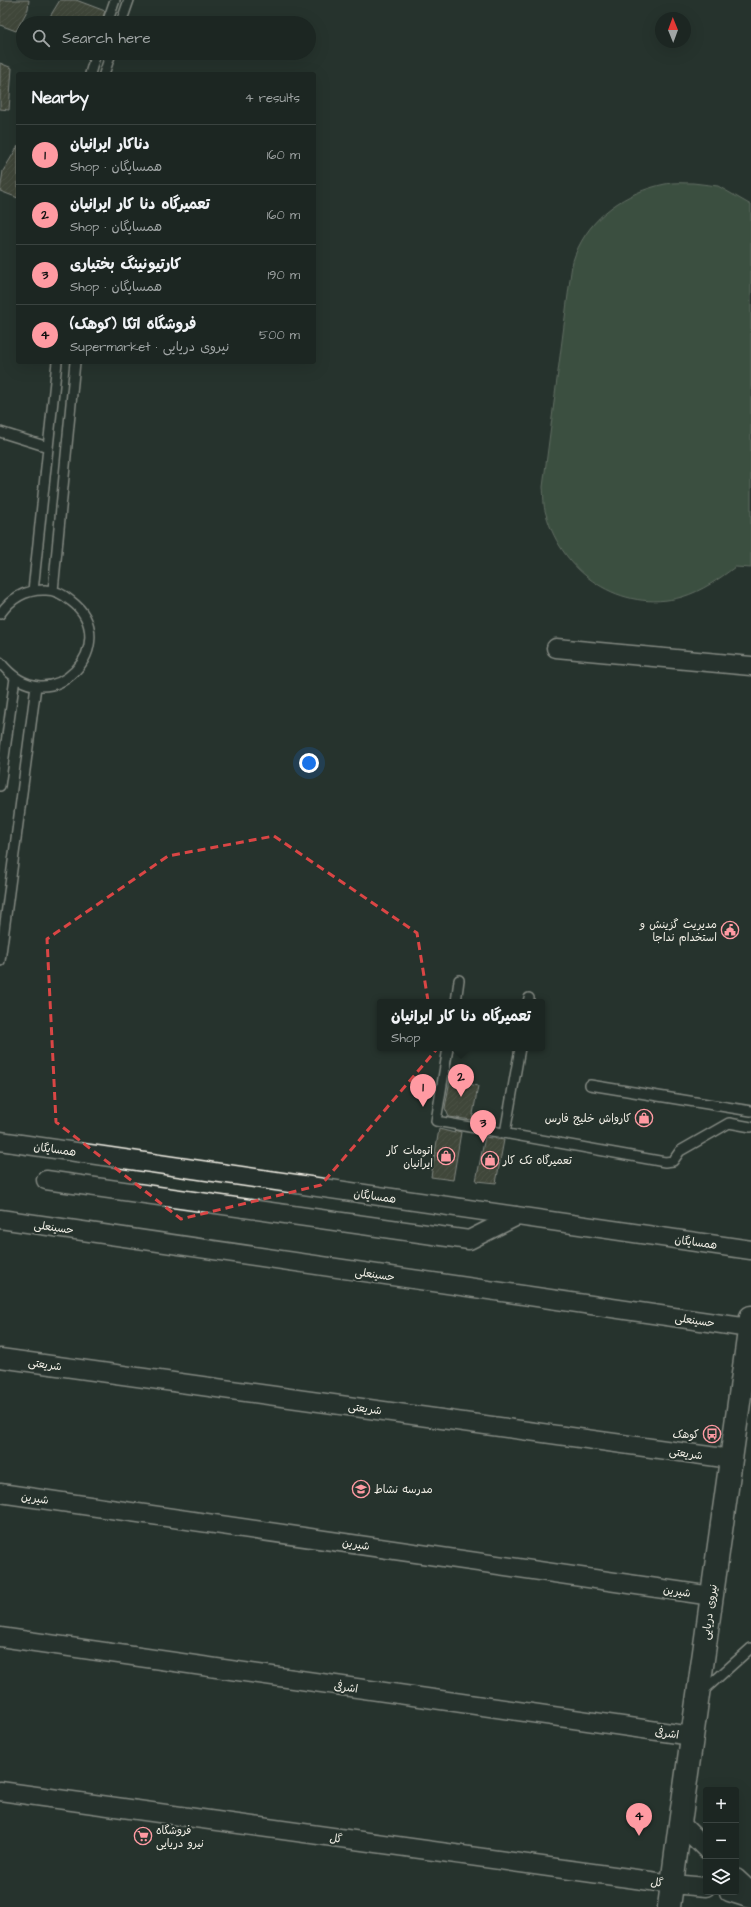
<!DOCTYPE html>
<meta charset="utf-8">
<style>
:root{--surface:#1c2622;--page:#29322f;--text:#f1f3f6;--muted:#a0a5a5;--line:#3a4340;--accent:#ff9aa2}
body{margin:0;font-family:"Architects Daughter","Playpen Sans Arabic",sans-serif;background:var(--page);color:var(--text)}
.controls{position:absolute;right:12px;bottom:12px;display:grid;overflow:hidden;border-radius:4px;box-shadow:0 4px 16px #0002}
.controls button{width:36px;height:36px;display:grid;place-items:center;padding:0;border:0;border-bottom:1px solid var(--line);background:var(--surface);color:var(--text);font:20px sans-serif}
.compass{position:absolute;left:655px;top:12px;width:36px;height:36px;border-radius:50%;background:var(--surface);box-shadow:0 4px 16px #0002;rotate:359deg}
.you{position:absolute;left:309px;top:763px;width:14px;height:14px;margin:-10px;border:3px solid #fff;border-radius:50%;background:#1a73e8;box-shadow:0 0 0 6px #1a73e833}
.badge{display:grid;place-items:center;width:26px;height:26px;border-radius:50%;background:var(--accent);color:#111;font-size:13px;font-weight:700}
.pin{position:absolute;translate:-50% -33px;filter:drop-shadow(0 1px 2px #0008)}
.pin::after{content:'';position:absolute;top:21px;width:14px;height:12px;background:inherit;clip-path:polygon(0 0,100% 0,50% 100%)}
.popup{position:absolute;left:377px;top:999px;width:168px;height:52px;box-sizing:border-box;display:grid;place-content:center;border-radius:4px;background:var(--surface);filter:drop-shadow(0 1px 3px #0005);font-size:13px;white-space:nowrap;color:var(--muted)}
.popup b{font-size:15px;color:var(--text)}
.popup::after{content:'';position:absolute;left:50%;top:100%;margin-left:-8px;border:8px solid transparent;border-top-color:var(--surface)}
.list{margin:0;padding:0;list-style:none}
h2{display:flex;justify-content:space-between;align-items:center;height:52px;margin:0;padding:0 16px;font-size:17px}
h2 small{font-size:13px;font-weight:400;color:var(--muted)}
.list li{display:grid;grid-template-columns:26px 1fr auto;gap:12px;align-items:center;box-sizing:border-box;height:60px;padding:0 16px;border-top:1px solid var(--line)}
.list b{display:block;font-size:15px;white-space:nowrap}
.list p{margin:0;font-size:13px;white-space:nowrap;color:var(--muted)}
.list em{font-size:13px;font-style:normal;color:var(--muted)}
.icon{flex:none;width:22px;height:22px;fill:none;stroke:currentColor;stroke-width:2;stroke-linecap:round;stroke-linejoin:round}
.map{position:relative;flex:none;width:751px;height:1907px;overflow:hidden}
.search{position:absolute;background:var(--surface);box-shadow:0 4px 16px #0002;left:16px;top:16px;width:300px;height:44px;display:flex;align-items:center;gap:10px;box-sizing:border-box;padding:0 14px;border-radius:22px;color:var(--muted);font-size:15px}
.panel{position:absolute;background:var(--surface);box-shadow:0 4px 16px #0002;left:16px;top:72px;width:300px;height:292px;border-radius:4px}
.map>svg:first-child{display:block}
.green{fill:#567259;stroke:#a5b2a0}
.building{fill:url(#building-hatch);stroke:#f4f1e8}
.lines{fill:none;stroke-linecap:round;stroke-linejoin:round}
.lane-casing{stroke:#f4f1e8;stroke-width:12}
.street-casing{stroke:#f4f1e8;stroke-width:21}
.secondary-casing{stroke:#f4f1e8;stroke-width:25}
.lane{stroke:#26332d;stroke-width:9}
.street{stroke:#26332d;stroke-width:18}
.secondary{stroke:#26332d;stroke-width:22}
.marked{fill:none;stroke:#da4645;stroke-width:3;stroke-dasharray:8 5;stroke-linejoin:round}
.labels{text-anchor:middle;stroke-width:4;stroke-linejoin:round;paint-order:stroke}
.poi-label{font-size:11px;fill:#f4f1e8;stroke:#26332d;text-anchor:end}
.street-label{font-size:11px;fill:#f4f1e8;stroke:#26332d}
</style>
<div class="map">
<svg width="751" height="1907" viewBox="0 0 751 1907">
<defs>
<pattern id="building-hatch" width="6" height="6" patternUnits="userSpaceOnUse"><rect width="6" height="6" fill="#605e4a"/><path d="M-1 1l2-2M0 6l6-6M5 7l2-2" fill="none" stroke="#777664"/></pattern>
</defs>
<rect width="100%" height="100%" fill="#26332d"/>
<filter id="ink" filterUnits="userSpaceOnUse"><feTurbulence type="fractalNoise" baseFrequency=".025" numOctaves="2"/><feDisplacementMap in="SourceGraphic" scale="8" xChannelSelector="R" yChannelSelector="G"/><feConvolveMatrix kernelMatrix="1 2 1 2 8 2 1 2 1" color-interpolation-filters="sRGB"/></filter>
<g filter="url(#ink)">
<!-- green -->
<path class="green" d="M693,183L718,186L751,205V568L735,567C719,579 702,591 682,597C621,614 562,573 546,514C543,506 544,495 543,487L570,279C571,271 572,262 575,255C590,216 626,192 665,184C674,182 684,183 693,183Z"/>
<!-- building -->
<path class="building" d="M0,0H29L28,9L16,31L0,25Z
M60,0H76L105,11L101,23H46Z
M0,63L12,68L9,110L0,109Z
M18,146V198L0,191L3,171Z
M450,1080L478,1086L472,1120L449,1117L445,1108Z
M439,1129L455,1133L454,1130L461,1132L453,1180L431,1177Z
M485,1137L504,1140L496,1183L476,1181Z"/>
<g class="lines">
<defs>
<path id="lane" d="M107,23L115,0
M121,23L129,0
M90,74L96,53
M104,74L111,53
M0,432L48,447
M33,591L57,362
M53,591L75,362
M0,614C11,598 26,589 46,590C56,590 64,595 71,601C125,641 51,728 0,662
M0,786L15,678
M0,961L36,686
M456,1002L459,980
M528,1002L529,998
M448,1048L436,1121L665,1162L673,1161L680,1151L729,1123L751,1127
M590,1085L751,1111
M505,1133L520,1048
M702,1692L751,1648"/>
<path id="street" d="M556,648L751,666
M0,1141L751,1250
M46,1180L469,1240L517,1216
M0,1219L749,1328
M0,1358L731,1459
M0,1493L712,1596
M0,1637L692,1736
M0,1791L672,1884L706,1887
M680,1823L706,1849
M736,1878L751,1892
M729,1892L751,1899"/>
<path id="secondary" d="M669,1907L680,1823L751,1317"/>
</defs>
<!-- lane casing -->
<use href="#lane" class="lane-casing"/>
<!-- street casing -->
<use href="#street" class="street-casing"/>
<!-- secondary casing -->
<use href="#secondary" class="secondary-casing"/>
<!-- lane -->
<use href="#lane" class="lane"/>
<!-- street -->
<use href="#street" class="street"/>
<!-- secondary -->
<use href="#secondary" class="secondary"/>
</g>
</g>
<!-- marked area -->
<path d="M0 0H751V1907H0ZM274,836L417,933L436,1050L321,1185L181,1219L56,1122L47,939L168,856Z" fill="#26332d" fill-opacity=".55" fill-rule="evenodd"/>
<path class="marked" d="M274,836L417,933L436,1050L321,1185L181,1219L56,1122L47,939L168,856Z"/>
<!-- icons -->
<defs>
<symbol id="civic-ring" viewBox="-11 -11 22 22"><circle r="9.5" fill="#26332d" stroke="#ff9aa2" stroke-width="1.5"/><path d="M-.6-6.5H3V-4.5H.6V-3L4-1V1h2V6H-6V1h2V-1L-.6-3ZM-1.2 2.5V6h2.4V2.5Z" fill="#ff9aa2"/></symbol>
<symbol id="shop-ring" viewBox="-11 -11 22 22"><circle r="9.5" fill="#26332d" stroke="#ff9aa2" stroke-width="1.5"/><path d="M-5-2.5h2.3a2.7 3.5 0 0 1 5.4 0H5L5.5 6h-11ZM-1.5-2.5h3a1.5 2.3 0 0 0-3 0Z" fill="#ff9aa2"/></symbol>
<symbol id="bus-ring" viewBox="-11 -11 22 22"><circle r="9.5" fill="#26332d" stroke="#ff9aa2" stroke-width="1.5"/><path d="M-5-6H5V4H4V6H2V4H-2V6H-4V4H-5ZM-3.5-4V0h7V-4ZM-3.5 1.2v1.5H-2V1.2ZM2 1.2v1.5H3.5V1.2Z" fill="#ff9aa2"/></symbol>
<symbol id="school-ring" viewBox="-11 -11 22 22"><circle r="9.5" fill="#26332d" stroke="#ff9aa2" stroke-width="1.5"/><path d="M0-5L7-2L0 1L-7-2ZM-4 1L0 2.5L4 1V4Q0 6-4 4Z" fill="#ff9aa2"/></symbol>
<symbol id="supermarket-ring" viewBox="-11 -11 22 22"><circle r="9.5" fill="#26332d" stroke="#ff9aa2" stroke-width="1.5"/><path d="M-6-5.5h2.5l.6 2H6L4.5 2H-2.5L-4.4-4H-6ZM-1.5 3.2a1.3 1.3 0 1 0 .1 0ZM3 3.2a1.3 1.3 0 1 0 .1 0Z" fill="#ff9aa2"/></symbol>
</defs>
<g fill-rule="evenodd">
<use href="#civic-ring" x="720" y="920" width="20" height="20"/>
<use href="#shop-ring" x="634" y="1108" width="20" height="20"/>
<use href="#shop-ring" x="436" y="1146" width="20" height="20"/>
<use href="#shop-ring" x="480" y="1150" width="20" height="20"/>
<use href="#bus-ring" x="702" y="1424" width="20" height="20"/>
<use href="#school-ring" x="351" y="1479" width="20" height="20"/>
<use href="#supermarket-ring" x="133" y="1826" width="20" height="20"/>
</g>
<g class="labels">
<!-- poi labels -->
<g class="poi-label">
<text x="717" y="928">مدیریت گزینش و<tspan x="717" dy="13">استخدام نداجا</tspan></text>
<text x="631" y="1122">کارواش خلیج فارس</text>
<text x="433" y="1154">اتومات کار<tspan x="433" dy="13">ایرانیان</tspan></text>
<text x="503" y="1164" text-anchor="start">تعمیرگاه تک کار</text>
<text x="699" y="1438">کوهک</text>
<text x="374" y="1493" text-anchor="start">مدرسه نشاط</text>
<text x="156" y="1834" text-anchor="start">فروشگاه<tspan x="156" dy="13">نیرو دریایی</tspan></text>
</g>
<!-- street labels -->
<g class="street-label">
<text transform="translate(55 1149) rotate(8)" y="4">همسایگان</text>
<text transform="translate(375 1196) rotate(8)" y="4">همسایگان</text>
<text transform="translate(54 1227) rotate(8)" y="4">حسینعلی</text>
<text transform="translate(696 1242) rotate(8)" y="4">همسایگان</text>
<text transform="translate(375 1274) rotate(8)" y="4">حسینعلی</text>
<text transform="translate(695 1320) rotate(8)" y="4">حسینعلی</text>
<text transform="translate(45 1364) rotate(8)" y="4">شریعتی</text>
<text transform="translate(365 1408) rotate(8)" y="4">شریعتی</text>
<text transform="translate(686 1453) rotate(8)" y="4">شریعتی</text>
<text transform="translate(35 1498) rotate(8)" y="4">شیرین</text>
<text transform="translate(356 1544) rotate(8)" y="4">شیرین</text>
<text transform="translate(677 1591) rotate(8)" y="4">شیرین</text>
<text transform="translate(709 1612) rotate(-82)" y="4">نیروی دریایی</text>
<text transform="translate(346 1687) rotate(8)" y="4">اشرفی</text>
<text transform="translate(667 1733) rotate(8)" y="4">اشرفی</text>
<text transform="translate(336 1838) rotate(8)" y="4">گل</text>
<text transform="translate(657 1882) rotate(8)" y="4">گل</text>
</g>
</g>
</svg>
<div class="controls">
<button>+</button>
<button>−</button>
<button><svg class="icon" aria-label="layers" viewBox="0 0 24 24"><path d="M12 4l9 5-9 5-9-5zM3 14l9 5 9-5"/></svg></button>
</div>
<svg class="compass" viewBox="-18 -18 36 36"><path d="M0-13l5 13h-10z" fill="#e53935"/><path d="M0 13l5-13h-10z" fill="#a0a5a5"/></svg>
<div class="you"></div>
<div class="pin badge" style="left:423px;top:1107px">1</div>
<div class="pin badge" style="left:461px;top:1097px">2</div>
<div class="popup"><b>تعمیرگاه دنا کار ایرانیان</b>Shop</div>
<div class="pin badge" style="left:483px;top:1143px">3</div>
<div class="pin badge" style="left:639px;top:1836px">4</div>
<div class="search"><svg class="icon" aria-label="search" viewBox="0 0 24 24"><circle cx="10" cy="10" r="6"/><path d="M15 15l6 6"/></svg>Search here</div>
<section class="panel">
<h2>Nearby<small>4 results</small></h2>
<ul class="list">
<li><span class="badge">1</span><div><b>دناکار ایرانیان</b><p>Shop · همسایگان</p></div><em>160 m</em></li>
<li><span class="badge">2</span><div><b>تعمیرگاه دنا کار ایرانیان</b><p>Shop · همسایگان</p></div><em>160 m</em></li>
<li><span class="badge">3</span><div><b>کارتیونینگ بختیاری</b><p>Shop · همسایگان</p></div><em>190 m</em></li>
<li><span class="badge">4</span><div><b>فروشگاه اتکا (کوهک)</b><p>Supermarket · نیروی دریایی</p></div><em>500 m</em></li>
</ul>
</section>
</div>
